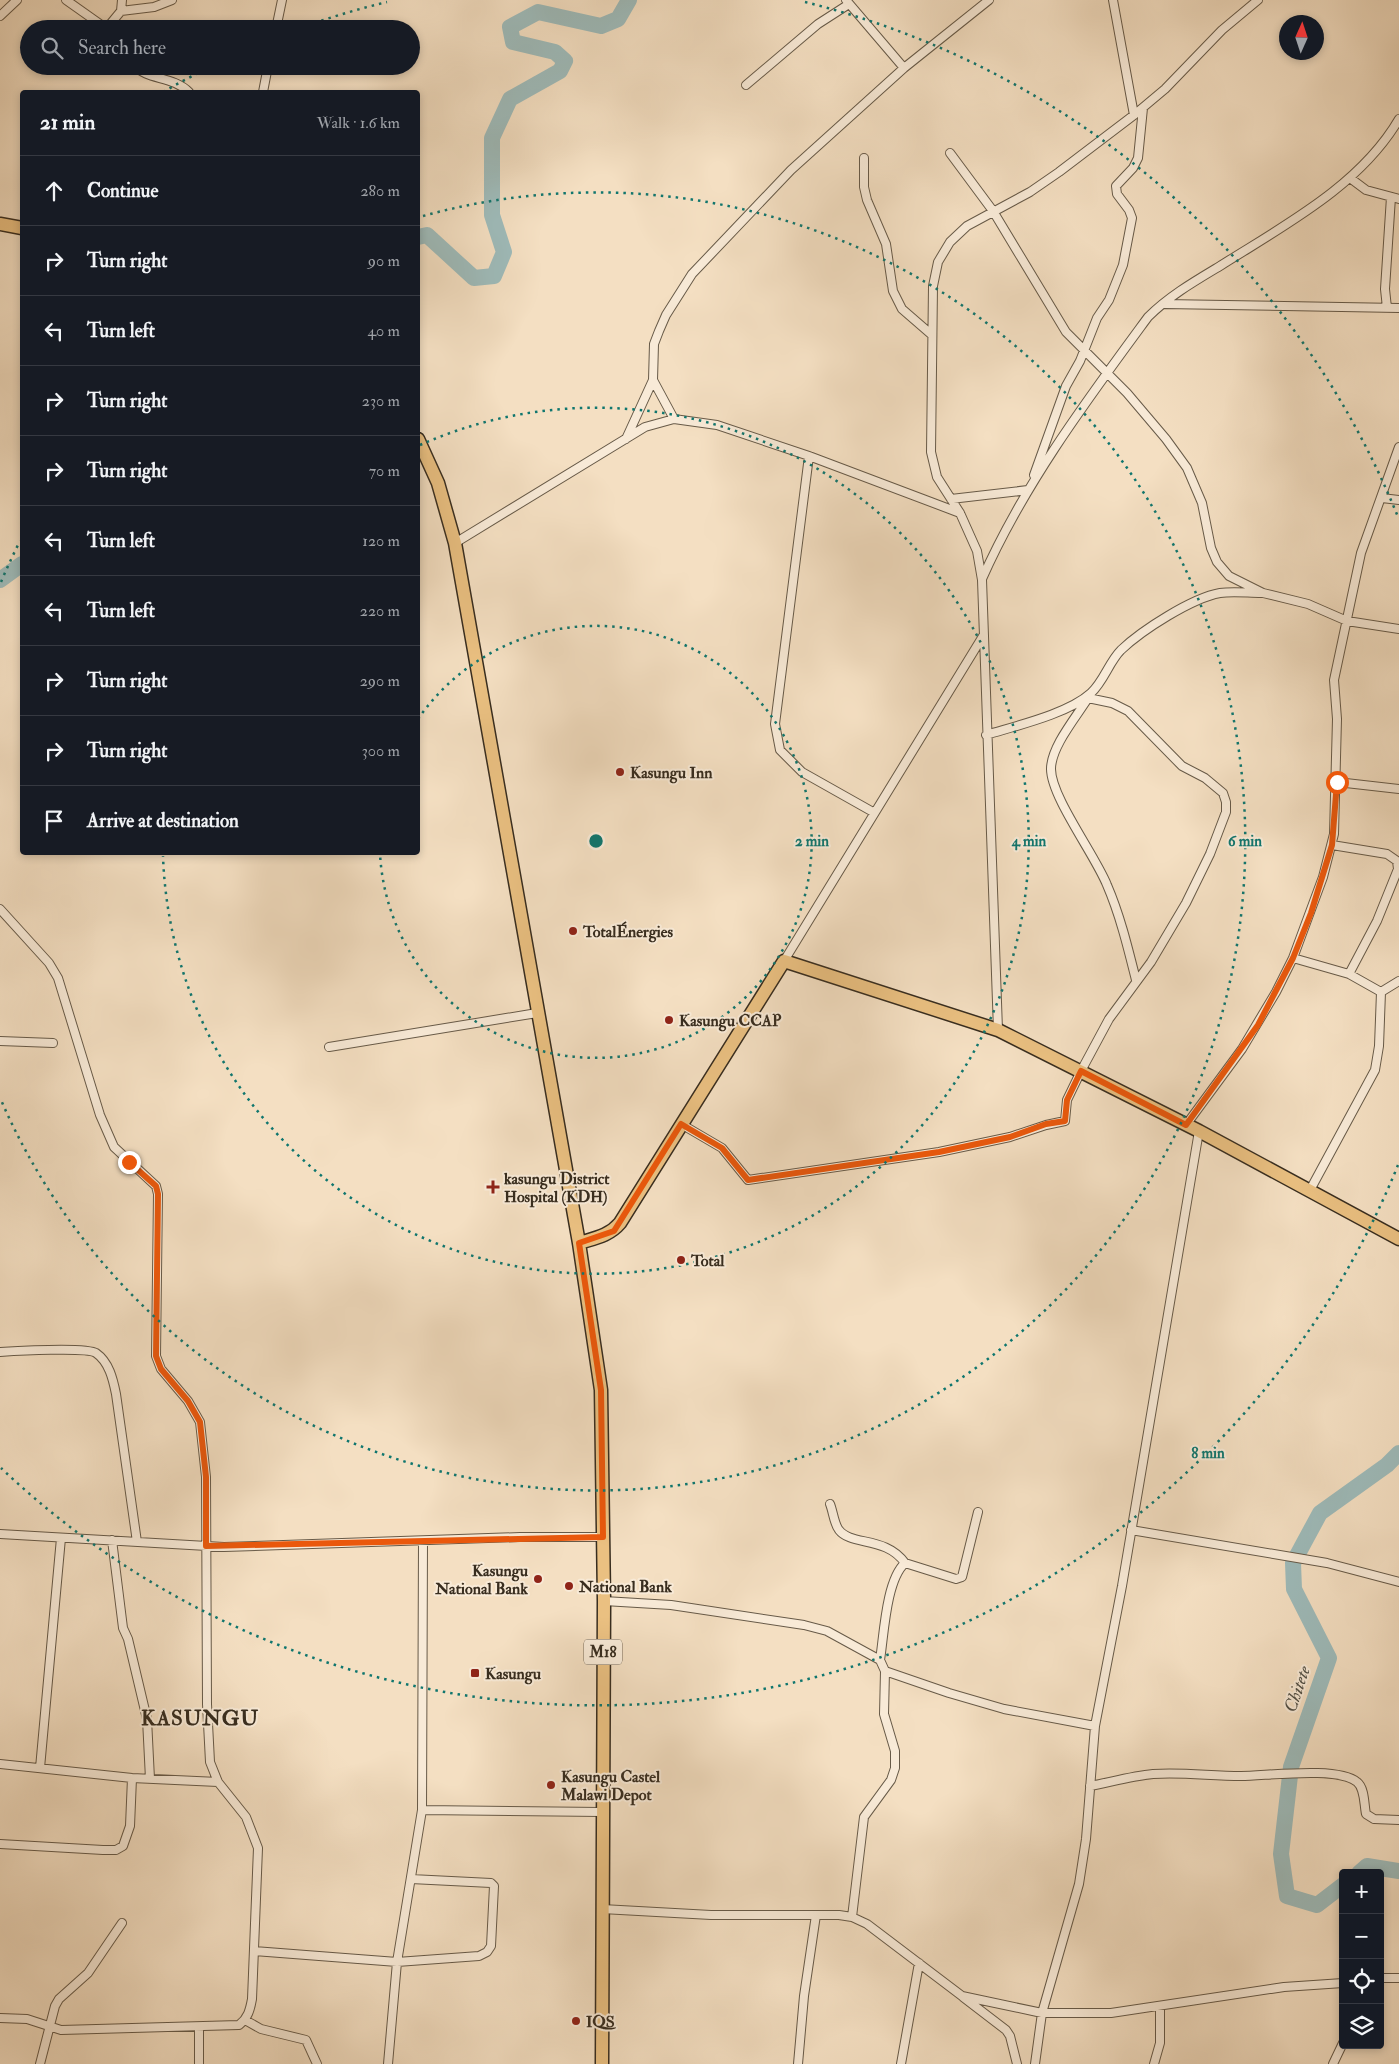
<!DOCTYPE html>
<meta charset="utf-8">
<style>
:root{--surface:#171b24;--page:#242831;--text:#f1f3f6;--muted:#9ea1a6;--line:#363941}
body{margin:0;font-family:"IM FELL Double Pica",serif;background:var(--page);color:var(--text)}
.controls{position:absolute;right:15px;bottom:15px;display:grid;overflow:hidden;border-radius:5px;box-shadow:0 2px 8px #0003}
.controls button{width:45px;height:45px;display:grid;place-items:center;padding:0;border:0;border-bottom:1px solid var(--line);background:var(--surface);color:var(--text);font:25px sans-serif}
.compass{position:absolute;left:1279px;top:15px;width:45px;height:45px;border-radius:50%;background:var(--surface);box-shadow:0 2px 8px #0003;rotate:3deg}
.stop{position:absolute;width:15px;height:15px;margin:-11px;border:4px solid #ea580c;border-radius:50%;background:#fff}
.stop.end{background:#ea580c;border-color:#fff;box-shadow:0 1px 5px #0008}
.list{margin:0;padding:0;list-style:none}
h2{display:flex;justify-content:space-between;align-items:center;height:65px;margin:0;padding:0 20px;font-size:21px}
h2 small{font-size:16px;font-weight:400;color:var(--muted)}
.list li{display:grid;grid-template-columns:32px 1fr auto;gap:15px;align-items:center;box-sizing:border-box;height:70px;padding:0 20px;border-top:1px solid var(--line)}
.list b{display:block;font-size:19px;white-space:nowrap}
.list em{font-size:16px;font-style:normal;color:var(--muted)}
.icon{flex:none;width:28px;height:28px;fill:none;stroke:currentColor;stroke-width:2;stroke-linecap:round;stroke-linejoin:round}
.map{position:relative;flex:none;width:1399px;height:2064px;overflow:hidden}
.search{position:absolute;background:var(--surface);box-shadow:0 2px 8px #0003;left:20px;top:20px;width:400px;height:55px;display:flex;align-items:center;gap:12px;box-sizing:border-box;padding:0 18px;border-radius:28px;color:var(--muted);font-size:19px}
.panel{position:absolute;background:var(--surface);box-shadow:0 2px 8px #0003;left:20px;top:90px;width:400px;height:765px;border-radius:5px}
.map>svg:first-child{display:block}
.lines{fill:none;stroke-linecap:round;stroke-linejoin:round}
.river{stroke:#9ebbba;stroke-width:16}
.street-casing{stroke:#675a48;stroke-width:10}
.primary-casing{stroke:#382d1f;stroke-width:15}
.street{stroke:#f8ead7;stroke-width:8}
.primary{stroke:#eac081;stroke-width:12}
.route{stroke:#ea580c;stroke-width:6}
.ring{fill:none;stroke:#0f766e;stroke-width:2.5;stroke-dasharray:2.5 5}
.poi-dot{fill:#8f2418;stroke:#f8ead7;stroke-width:2}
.labels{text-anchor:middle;stroke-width:4;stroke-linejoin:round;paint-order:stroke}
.shield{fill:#f8ead7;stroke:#726656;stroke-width:1}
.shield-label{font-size:15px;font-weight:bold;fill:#382d1f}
.poi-label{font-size:16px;font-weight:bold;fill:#382d1f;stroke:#f8ead7;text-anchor:start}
.water-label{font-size:18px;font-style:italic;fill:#525046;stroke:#f8ead7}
.district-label{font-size:21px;font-weight:bold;letter-spacing:1px;fill:#382d1f;stroke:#f8ead7}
.centre{fill:#0f766e;stroke:#f8ead7;stroke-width:2.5}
.ring-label{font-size:15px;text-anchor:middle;font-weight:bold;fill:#0f766e;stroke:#f8ead7;stroke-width:4;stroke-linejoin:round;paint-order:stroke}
</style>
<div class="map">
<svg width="1399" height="2064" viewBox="0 0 1399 2064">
<rect width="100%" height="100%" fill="#f4dfc2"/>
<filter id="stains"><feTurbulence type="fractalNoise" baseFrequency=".004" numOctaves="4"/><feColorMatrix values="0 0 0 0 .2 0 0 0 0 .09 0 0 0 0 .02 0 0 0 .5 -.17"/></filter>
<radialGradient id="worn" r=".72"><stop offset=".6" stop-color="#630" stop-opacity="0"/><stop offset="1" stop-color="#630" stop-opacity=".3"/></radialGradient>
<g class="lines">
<!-- river -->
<path class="river" d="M418,237L427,235L474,278L494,276L504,252L492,215V138L510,99L560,71L565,61L555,52L513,42L510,27L538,12L601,26L618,19L629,0
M0,580L22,564
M1359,1873L1367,1866L1399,1871
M1343,1885L1317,1905L1287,1896L1281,1854L1291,1767L1329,1658L1294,1589L1293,1563L1320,1513L1387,1465L1399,1453"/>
<defs>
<path id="street" d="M66,0L107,29
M846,0L904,68
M1113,0L1134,115
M121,11L122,0
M0,16L17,0
M107,28L121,11L154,7L172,0
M276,29L282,0
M135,66C147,80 173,76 189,92
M746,85L818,24L849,4
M263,92L268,66
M950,153L993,211L1066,332L1127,393L1166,439L1187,468L1202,503L1211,548L1217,562L1229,576L1263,593L1308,604L1347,621L1399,629
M864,158V187L867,200L886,244L893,291L902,309L932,335
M1350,178L1366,190L1399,199
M1164,304L1399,308
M1387,308L1385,289L1391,197
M653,380L674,419
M626,439L653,380L654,344L659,331L666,315L692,274L791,170L904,68L989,0
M809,456L775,724L780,750L802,772L873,812
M1034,475L1066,386L1080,361L1097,318L1109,300L1123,265L1132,218L1129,210L1117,194L1116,186L1133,168L1138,158L1143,108
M1382,498L1399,500
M951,499L1028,490
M960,513L937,477L931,452L933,286L938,262L950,242L967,226L1030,192L1059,172L1134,115L1165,89L1222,30L1258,0
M455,543L645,427L674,419L717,425L809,456L960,513L977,551L982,580L998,1030
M982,579C1024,484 1087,400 1148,317C1169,296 1195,281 1220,266C1283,226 1360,186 1399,119
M1090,695C1078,715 1051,746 1051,769C1051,797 1095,855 1107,885C1120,915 1128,948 1136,980
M986,735C1015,726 1068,714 1091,693C1104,681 1109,662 1121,650C1142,630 1192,598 1220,593C1233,591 1248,593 1261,593
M1337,782L1399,789
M1332,845L1387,854L1397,861L1398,869L1377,921L1349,974
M0,909L49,963L58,978L100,1115L114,1147L156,1186L158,1194L156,1356L161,1369L188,1401L200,1422L206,1477L207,1704L210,1762L218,1782L246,1817L258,1848L252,1999C250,2010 248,2018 239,2025L61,2030L27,2019L0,2018
M1293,958L1349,974L1381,992L1379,1046L1375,1070L1309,1192
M784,961L983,636
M1381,992L1399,981
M0,1041L53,1043
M329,1047L537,1013
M681,1124L722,1148L748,1180L939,1152L1010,1137L1046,1125L1065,1121L1067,1100L1081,1071L1109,1019L1151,962L1186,903L1210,854L1226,812V802L1223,793L1205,778L1182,766L1128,711L1112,703L1088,698
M1186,1125L1242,1049L1276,992L1293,958L1323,877L1334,834L1337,719L1334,680L1361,553L1399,447
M0,1352C16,1351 87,1347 96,1353C109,1362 113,1379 116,1394L137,1542
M830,1504C833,1511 834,1524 839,1530C851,1546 886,1536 905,1563
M1131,1530L1327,1563L1399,1582
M0,1534L224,1547L520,1537H603
M112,1540L123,1628L128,1639L147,1719L150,1779
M604,1601L671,1605L804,1625L827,1631L880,1660L885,1671L949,1693L1004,1709L1095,1726
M880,1660C884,1635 886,1580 905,1563L956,1579L962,1577L978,1512
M0,1764L132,1778L218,1782
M40,1768L61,1538
M1090,1786C1111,1782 1132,1776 1153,1774C1183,1772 1211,1776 1241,1776C1266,1776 1338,1766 1357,1782C1365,1788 1364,1805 1366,1814L1374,1819L1399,1820
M422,1810L602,1812
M0,1844L103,1850H116L123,1846L130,1826L132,1778
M602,1909L711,1915H839L852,1917L867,1924L962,1996L1042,2013H1111L1284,1987L1343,1983
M852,1917L864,1817L891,1780L895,1768V1751L884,1714L885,1671
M254,1951L397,1962L479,1956L487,1952L491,1946L494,1886L491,1883L411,1879
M1380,1978H1399
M963,1997L1006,2030L1010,2036L1017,2064
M245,2020L261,2029L306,2040L317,2064
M199,2027V2064
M40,2064L55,2006L59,1999L88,1973L122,1923
M388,2064L397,1962L422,1810L423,1541
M798,2064L804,1996L816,1915
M901,2064L919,1963
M1035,2064L1042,2013L1079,1884L1086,1839L1095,1726L1122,1586L1199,1131
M1154,2064L1160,2043V2006
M1333,2064L1343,2043"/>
<path id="primary" d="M0,224L22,228
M418,439L438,483L455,543L579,1243L601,1390L604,1601L602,2064
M579,1243C595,1238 609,1236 620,1223L784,961L998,1030L1199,1131L1399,1239"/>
</defs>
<!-- street casing -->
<use href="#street" class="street-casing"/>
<!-- primary casing -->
<use href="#primary" class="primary-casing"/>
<!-- street -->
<use href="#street" class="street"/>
<!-- primary -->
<use href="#primary" class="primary"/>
</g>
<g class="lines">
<!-- route -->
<path class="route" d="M129,1162L156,1186L158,1194L156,1356L161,1369L188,1401L200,1422L206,1477V1546L603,1537L601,1390L579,1243L614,1231L681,1124L722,1148L748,1180L939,1152L1010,1137L1046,1124L1065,1121L1067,1100L1081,1071L1186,1125L1258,1025L1293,958L1311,913L1332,845L1337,782"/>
</g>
<!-- distance rings -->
<g class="ring">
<path d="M418 719A216 216 0 1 1 380 854"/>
<path d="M420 445A433 433 0 1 1 163 856"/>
<path d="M1 582A649 649 0 0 1 20 541M423 216A649 649 0 1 1 1 1100"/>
<path d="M1398 1165A865 865 0 0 1 1 1468M163 92A865 865 0 0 1 210 67M300 28A865 865 0 0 1 387 2M805 2A865 865 0 0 1 1398 517"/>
</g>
<!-- markers -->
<g class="poi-dot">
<circle cx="620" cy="772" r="5"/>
<circle cx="573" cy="931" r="5"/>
<circle cx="669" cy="1020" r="5"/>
<path d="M490.5 1179.5h5v5h5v5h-5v5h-5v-5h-5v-5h5z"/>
<circle cx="681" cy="1260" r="5"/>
<circle cx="538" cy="1579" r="5"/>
<circle cx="569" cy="1586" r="5"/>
<rect x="470" y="1668" width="10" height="10" rx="2.5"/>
<circle cx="551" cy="1785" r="5"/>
<circle cx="576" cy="2021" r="5"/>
</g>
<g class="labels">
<!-- shield labels -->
<rect class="shield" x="584" y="1639.5" width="38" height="25" rx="4"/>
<g class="shield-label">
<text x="603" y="1657">M18</text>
</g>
<!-- poi labels -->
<g class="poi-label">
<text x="630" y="778">Kasungu Inn</text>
<text x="583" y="937">TotalÉnergies</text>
<text x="679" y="1026">Kasungu CCAP</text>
<text x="504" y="1184">kasungu District<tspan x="504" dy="18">Hospital (KDH)</tspan></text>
<text x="691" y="1266">Total</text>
<text x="528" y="1576" text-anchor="end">Kasungu<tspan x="528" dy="18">National Bank</tspan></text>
<text x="579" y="1592">National Bank</text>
<text x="485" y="1679">Kasungu</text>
<text x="561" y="1782">Kasungu Castel<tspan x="561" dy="18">Malawi Depot</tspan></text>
<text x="586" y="2027">IQS</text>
</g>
<!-- water labels -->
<g class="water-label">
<text transform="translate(1297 1689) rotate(-71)" y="6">Chitete</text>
</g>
<!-- district labels -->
<g class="district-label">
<text x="200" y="1725">KASUNGU</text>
</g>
</g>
<circle cx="596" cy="841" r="8" class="centre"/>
<g class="ring-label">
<text x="812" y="846">2 min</text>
<text x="1029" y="846">4 min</text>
<text x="1245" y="846">6 min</text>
<text x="1208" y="1458">8 min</text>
</g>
<rect width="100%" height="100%" filter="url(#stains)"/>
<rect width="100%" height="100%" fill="url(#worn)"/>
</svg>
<div class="controls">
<button>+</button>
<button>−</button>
<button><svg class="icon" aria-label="locate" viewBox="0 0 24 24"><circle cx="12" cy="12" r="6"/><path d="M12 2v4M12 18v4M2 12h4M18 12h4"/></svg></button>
<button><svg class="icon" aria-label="layers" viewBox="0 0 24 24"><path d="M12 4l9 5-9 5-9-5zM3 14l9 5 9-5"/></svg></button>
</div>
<svg class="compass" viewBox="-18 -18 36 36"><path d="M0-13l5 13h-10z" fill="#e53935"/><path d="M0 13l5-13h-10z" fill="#9ea1a6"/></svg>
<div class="stop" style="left:1337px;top:782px"></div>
<div class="stop end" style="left:129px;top:1162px"></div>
<div class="search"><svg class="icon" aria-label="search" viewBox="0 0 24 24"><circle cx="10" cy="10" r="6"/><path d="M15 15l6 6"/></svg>Search here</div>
<section class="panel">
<h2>21 min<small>Walk · 1.6 km</small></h2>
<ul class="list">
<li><svg class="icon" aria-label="ahead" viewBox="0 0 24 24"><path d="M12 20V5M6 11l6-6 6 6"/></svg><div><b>Continue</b></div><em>280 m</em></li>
<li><svg class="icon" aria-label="right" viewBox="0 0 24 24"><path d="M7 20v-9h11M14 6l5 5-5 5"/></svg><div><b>Turn right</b></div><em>90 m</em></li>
<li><svg class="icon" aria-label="left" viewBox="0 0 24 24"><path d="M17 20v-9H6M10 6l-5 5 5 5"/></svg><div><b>Turn left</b></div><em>40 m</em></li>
<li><svg class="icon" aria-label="right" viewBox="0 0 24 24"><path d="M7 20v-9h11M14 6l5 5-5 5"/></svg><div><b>Turn right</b></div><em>230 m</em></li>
<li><svg class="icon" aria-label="right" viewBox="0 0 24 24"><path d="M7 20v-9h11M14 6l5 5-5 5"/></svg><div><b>Turn right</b></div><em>70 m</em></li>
<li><svg class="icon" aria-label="left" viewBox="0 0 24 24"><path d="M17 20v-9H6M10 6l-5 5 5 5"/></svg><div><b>Turn left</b></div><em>120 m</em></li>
<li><svg class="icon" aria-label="left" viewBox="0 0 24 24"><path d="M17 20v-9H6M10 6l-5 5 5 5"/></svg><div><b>Turn left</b></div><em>220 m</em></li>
<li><svg class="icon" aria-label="right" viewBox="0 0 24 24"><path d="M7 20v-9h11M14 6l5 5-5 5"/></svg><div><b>Turn right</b></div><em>290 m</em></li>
<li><svg class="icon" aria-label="right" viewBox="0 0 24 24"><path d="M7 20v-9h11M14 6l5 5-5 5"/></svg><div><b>Turn right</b></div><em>300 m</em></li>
<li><svg class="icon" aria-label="arrive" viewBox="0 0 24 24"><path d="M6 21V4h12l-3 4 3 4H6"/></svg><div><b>Arrive at destination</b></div></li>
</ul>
</section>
</div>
